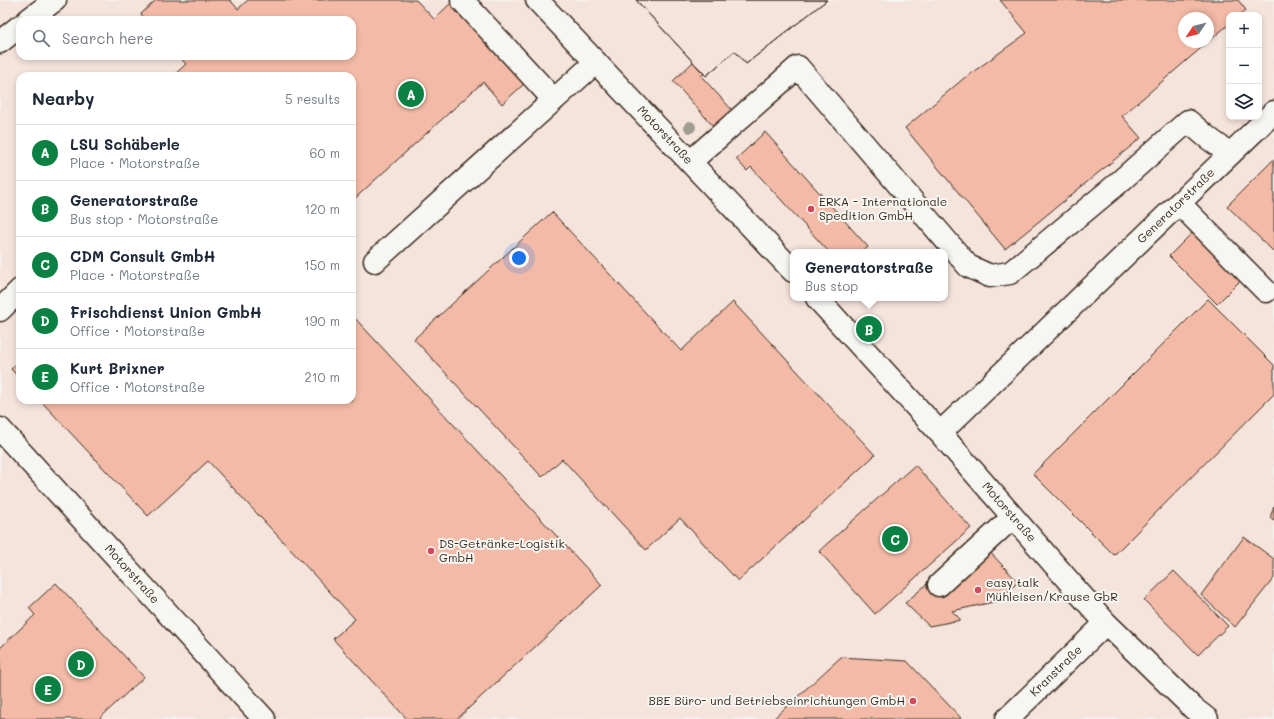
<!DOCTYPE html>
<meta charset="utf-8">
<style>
:root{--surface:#fff;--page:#f2f2f3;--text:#1f2937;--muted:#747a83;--line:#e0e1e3;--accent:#0b8043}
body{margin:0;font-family:Mali,sans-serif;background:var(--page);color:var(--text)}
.controls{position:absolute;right:12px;top:12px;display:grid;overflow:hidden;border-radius:8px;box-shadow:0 2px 6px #0003}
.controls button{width:36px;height:36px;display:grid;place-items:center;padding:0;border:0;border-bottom:1px solid var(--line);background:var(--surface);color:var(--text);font:20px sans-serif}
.compass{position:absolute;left:1178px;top:12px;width:36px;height:36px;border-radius:50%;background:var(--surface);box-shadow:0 2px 6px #0003;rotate:235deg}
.you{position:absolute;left:519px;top:258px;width:14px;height:14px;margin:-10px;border:3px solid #fff;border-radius:50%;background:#1a73e8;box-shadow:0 0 0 6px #1a73e833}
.badge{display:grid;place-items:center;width:26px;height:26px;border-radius:50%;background:var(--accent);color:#fff;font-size:13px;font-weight:700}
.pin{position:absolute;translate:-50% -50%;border:2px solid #fff;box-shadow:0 1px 4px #0006}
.popup{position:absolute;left:790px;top:249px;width:158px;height:52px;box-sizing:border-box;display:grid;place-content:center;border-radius:8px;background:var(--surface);filter:drop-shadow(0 1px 3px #0005);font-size:13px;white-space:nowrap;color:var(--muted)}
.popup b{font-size:15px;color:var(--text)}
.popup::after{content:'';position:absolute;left:50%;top:100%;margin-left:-8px;border:8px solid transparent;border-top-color:var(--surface)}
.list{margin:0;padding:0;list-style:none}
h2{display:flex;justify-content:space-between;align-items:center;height:52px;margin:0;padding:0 16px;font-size:17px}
h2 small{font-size:13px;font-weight:400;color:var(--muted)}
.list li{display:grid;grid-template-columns:26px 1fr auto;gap:12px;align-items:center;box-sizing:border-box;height:56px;padding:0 16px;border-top:1px solid var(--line)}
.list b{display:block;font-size:15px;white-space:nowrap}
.list p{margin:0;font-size:13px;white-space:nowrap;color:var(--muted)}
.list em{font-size:13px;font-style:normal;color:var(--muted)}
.icon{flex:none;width:22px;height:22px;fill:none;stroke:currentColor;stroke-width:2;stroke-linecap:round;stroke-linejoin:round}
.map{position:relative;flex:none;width:1274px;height:719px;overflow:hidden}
.search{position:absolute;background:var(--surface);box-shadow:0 2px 6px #0003;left:16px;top:16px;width:340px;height:44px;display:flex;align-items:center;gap:10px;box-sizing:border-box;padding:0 14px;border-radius:12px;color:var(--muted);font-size:15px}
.panel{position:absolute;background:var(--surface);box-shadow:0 2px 6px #0003;left:16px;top:72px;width:340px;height:332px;border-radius:12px}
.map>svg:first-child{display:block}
.built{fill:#f5e4dc;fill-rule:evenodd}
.building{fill:#f3bba7;stroke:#3b2a1e;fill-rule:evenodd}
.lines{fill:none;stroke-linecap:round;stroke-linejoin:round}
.minor-casing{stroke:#3b2a1e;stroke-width:25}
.minor{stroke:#f6f6f2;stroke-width:22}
.tree{fill:#a19d8d}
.poi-dot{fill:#d1495b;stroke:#f6f6f2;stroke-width:1.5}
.labels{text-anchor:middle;stroke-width:4;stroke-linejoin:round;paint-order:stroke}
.street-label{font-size:12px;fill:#3b2a1e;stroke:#f6f6f2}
.poi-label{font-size:12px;fill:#3b2a1e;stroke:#f6f6f2;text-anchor:start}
</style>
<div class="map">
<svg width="1274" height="719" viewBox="0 0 1274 719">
<rect width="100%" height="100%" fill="#f6f6f2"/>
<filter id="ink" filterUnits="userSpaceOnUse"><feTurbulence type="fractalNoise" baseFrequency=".025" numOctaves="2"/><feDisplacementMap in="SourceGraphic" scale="8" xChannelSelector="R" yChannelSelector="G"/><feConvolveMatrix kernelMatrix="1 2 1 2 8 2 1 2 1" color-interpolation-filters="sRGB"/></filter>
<g filter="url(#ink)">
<!-- built -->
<path class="built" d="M0,0H1274V719H0ZM1229,15H1259V117H1229ZM1184,18H1208V42H1184ZM20,20H352V56H20ZM20,76H352V400H20ZM793,252H945V298H793Z"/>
<!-- building -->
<path class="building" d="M156,0H230L238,9L248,0H416L434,19L451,3L524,84L502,104L483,82L352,201V76H173L186,64L179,56H352V20H146L141,14Z
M636,0H827L746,64L735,51L706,76Z
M636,0H827L746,64L735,51L706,76Z
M1000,0H1238L1246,10L1240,15H1229V24L1122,116L1141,138L1005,249L905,128L963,79L1027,33ZM1184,18H1208V42H1184Z
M693,62L704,74L701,76L733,111L714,127L673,81Z
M765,132L868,247L862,252H829L751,167L747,171L736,159Z
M1274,159V252L1227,206Z
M552,212L681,351L733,302L875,455L738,581L680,518L646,550L562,459L542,477L414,339Z
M1196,229L1244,277L1217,304L1169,256Z
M1208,299L1274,365V394L1114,555L1033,474Z
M352,315L602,585L457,719H407L333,639L355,619L208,461L148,516L40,400H352Z
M20,360V379L11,369Z
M915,465L971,528L875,614L819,551Z
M1274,506V520L1270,518Z
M1244,537L1274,559V578L1235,627L1201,595Z
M988,550L1018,582L998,601L952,611L961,620L929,626L905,603L928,583L940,597L961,578Z
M1174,571L1228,626L1198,655L1144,600Z
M56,583L144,677L99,719H0V648L35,615L29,608Z
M841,657L907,661L961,718L959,719H773Z"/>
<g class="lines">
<defs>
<path id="minor" d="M462,0L554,100
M537,0L793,271
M28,20L55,0
M0,42L20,26
M690,162L798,67L968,266L990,276L1010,273L1116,185L1188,121L1208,138L1230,154
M1179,203L1266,291
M375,261L596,62
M817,298L940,433L1080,594L1106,623L1193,708L1207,719
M0,310L20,290
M0,429L264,719
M940,433L1274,112
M939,585L1013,517
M1007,719L1106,623"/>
</defs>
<!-- minor casing -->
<use href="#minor" class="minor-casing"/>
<!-- minor -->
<use href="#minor" class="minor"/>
</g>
<!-- trees -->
<circle class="tree" cx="690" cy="127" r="6"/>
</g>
<!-- markers -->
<g class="poi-dot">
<circle cx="811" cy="209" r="4"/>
<circle cx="431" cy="551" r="4"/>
<circle cx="978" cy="590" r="4"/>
<circle cx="913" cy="701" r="4"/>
</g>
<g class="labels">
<!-- street labels -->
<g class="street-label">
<text transform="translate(665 135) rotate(47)" y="4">Motorstraße</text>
<text transform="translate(1176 206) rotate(-44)" y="4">Generatorstraße</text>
<text transform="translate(1009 512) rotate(49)" y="4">Motorstraße</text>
<text transform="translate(132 574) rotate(48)" y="4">Motorstraße</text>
<text transform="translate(1056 671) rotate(-44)" y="4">Kranstraße</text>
</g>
<!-- poi labels -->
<g class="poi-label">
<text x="819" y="206">ERKA - Internationale<tspan x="819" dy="14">Spedition GmbH</tspan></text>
<text x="439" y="548">DS-Getränke-Logistik<tspan x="439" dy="14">GmbH</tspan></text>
<text x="986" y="587">easy talk<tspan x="986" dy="14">Mühleisen/Krause GbR</tspan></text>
<text x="905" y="705" text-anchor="end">BBE Büro- und Betriebseinrichtungen GmbH</text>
</g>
</g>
</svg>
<div class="controls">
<button>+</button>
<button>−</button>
<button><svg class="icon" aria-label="layers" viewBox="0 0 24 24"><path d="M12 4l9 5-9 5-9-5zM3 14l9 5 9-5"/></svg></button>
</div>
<svg class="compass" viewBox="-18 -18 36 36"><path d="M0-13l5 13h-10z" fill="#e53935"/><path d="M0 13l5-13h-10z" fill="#747a83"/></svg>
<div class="you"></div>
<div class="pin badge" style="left:411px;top:94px">A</div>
<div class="pin badge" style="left:869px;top:329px">B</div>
<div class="popup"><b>Generatorstraße</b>Bus stop</div>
<div class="pin badge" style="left:895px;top:539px">C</div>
<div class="pin badge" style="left:81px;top:664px">D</div>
<div class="pin badge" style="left:48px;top:689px">E</div>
<div class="search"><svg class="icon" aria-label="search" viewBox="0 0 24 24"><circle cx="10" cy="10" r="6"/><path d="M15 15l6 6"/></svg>Search here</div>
<section class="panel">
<h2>Nearby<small>5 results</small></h2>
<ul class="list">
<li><span class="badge">A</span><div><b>LSU Schäberle</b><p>Place · Motorstraße</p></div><em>60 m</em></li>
<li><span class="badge">B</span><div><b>Generatorstraße</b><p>Bus stop · Motorstraße</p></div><em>120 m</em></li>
<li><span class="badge">C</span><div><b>CDM Consult GmbH</b><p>Place · Motorstraße</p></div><em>150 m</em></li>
<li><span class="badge">D</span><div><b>Frischdienst Union GmbH</b><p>Office · Motorstraße</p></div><em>190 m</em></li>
<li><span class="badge">E</span><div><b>Kurt Brixner</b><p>Office · Motorstraße</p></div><em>210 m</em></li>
</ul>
</section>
</div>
